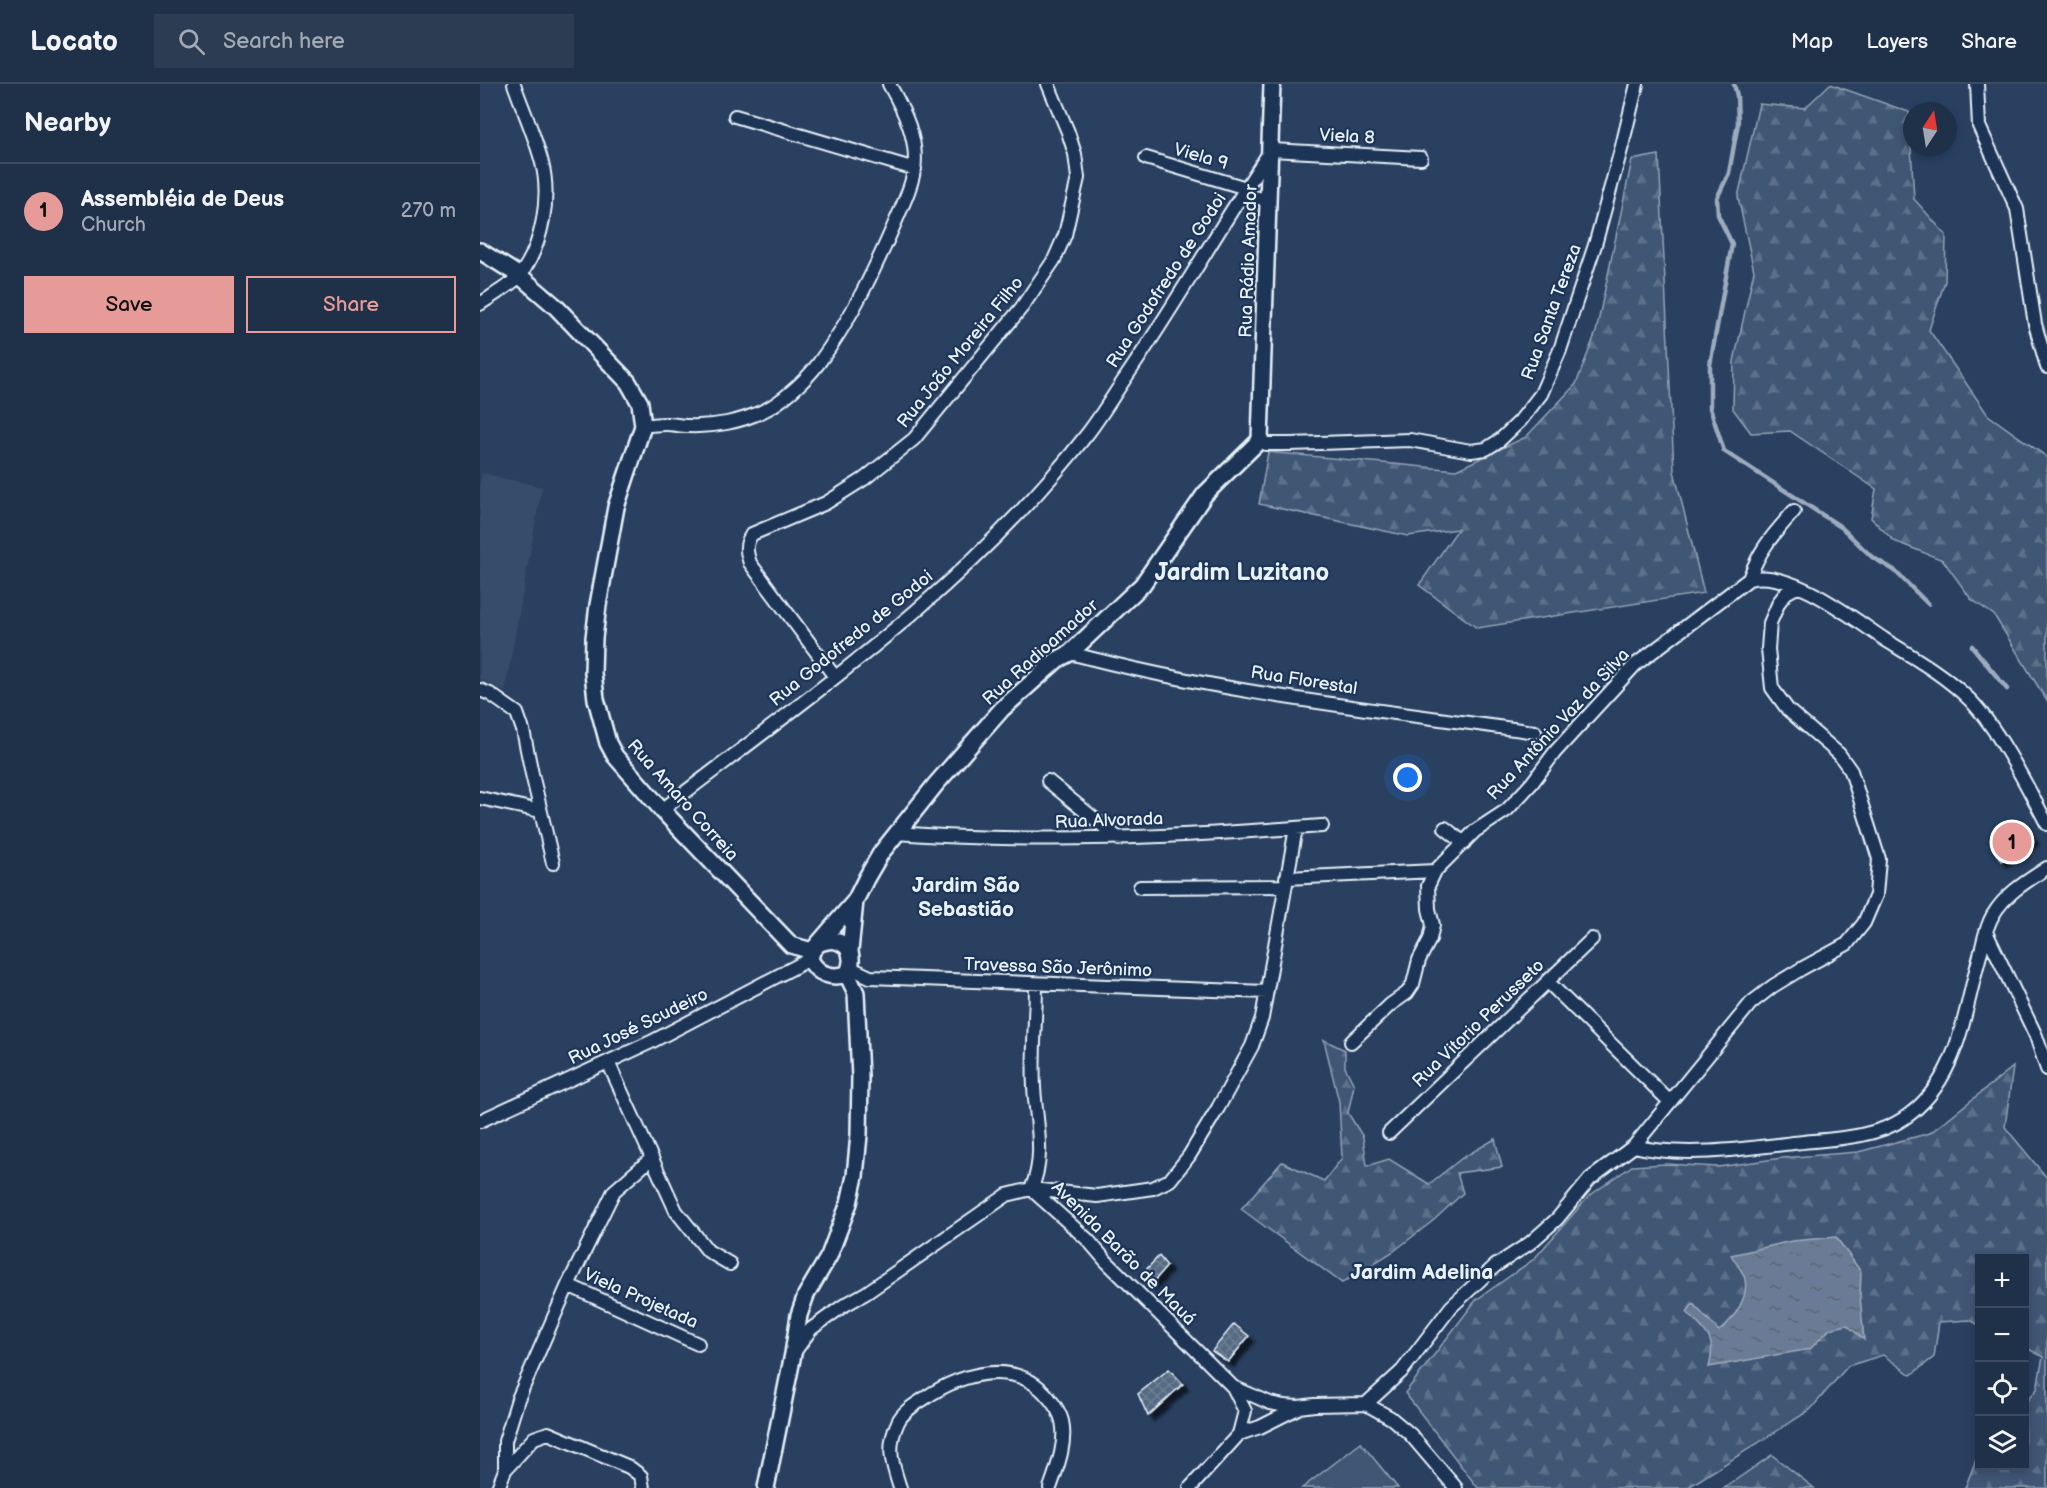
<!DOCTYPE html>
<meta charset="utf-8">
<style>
:root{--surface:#1f3049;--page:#2c3c53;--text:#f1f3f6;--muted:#a1a9b4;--line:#3c4b61;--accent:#e69b98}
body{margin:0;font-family:"Balsamiq Sans",sans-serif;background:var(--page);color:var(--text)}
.controls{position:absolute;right:18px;bottom:18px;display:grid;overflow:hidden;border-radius:0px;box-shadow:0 3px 9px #0003}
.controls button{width:54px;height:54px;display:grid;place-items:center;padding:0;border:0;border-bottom:2px solid var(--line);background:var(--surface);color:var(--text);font:30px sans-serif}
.compass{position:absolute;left:1423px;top:18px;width:54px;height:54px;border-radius:50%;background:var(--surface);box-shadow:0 3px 9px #0003;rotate:12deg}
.you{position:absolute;left:928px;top:694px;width:21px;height:21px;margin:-15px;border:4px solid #fff;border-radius:50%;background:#1a73e8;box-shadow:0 0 0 9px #1a73e833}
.badge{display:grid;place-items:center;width:39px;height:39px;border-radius:50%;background:var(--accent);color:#111;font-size:20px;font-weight:700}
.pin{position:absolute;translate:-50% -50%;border:3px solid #fff;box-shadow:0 2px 6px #0006}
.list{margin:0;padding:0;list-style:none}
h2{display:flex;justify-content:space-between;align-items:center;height:78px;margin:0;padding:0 24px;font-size:26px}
h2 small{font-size:20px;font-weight:400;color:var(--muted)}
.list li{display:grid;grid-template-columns:39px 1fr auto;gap:18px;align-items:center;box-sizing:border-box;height:96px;padding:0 24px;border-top:2px solid var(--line)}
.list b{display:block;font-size:22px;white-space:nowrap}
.list p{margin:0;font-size:20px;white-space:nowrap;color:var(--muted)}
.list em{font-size:20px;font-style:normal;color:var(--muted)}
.actions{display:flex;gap:12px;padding:18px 24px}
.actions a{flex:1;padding:14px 0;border:2px solid var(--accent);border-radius:0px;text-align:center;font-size:21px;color:var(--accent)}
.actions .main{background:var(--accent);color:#111}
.icon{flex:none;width:33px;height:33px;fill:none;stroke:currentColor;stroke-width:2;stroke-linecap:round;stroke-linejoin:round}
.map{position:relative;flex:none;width:1567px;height:1404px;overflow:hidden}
header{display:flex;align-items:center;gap:36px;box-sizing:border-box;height:84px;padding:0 30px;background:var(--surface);border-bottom:2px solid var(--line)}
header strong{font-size:28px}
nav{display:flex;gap:33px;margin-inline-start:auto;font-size:21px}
.search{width:420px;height:54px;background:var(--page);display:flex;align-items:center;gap:15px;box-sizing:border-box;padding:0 21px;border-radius:0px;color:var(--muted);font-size:22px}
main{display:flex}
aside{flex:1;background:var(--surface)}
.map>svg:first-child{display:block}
.built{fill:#364d6b}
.forest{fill:url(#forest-firs);stroke:#94a4b6;stroke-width:1.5}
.garden{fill:#415774;stroke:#94a4b6;stroke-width:1.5}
.water{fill:url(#water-ripples);stroke:#9dabbd;stroke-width:1.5}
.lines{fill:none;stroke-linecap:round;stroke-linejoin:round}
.stream{stroke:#9dabbd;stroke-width:4.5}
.building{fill:url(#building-cross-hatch);stroke:#e8f1f8;stroke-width:1.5;filter:url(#shadow)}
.minor-casing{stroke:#e8f1f8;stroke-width:16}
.tertiary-casing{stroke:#e8f1f8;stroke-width:20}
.minor{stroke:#1d3557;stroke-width:12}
.tertiary{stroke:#1d3557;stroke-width:15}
.labels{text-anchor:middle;stroke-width:4.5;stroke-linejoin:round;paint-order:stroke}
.street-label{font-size:18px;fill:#e8f1f8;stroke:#1d3557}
.quarter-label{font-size:21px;font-weight:bold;fill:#e8f1f8;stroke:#1d3557}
.district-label{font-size:24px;font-weight:bold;fill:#e8f1f8;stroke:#1d3557}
</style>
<header>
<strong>Locato</strong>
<div class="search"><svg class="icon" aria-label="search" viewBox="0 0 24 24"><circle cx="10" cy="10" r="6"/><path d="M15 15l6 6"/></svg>Search here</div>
<nav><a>Map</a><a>Layers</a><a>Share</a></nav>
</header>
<main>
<aside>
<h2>Nearby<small></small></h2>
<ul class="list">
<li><span class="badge">1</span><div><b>Assembléia de Deus</b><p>Church</p></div><em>270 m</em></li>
</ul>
<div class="actions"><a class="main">Save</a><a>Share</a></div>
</aside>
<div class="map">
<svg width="1567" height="1404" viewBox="0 0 1567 1404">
<defs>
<pattern id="forest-firs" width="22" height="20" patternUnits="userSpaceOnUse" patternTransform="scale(1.5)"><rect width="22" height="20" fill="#415774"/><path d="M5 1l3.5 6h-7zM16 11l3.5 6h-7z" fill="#5c7089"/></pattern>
<pattern id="water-ripples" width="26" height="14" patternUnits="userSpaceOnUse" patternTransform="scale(1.5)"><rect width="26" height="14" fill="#6b7c95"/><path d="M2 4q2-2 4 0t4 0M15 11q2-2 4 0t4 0" fill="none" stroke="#5a6573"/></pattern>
<pattern id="building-cross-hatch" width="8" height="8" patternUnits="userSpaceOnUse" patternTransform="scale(1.5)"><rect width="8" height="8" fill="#556a83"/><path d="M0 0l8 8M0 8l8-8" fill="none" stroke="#6d8095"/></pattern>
<filter id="shadow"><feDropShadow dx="5.5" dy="5.5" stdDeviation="1.5" flood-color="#0009"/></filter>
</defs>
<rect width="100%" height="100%" fill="#294061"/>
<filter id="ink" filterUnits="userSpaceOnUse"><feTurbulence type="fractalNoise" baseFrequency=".0167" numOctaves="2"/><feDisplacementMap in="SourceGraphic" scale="12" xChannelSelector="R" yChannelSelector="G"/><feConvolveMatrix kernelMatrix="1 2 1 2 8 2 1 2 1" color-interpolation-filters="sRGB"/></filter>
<g filter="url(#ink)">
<!-- built -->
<path class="built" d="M2,389L62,403L25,607L0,595V397Z"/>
<!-- forest -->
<path class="forest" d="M1350,0L1429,28L1434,115L1466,151L1465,197L1449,246L1508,331L1567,373V617L1514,531L1491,515L1463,476L1414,457L1391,434L1396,405L1310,347L1271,349L1253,325L1254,277L1274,187L1258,113L1279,20L1325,24Z
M1179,71L1194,387L1224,509L997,544L939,501L978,445L928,452L779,420L788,368L976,386L1046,353L1096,300L1116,248L1152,76Z
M844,956L865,966V983L874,1001L868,1029L883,1053L887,1082L909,1075L949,1100L982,1074L1015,1055L1022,1083L977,1089L983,1109L954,1136L914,1167L862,1199L761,1125L802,1078L844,1097L862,1074L859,1018Z
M1533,983L1525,1043L1567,1094V1404H1485L1499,1368L1500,1382H1544L1545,1319L1557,1305L1563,1273L1545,1263L1544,1174H1500L1499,1241L1490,1236L1459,1238L1454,1273L1431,1291L1403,1271L1368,1282L1330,1326L1207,1404H998L925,1309L996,1216L1054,1175L1109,1112L1152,1082L1186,1080L1238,1083L1302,1074L1378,1068L1450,1049Z
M1292,1371L1334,1404H1244Z"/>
<!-- garden -->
<path class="garden" d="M881,1359L918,1404H822Z"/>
<!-- water -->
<path class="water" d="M1356,1153L1381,1188L1380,1212L1384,1256L1367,1241L1350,1245L1330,1265L1229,1283C1237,1252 1226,1249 1207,1228L1213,1220L1239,1247C1253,1236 1271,1212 1264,1192C1261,1185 1255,1178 1251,1171L1312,1157Z"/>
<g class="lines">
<!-- stream -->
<path class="stream" d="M1254,0L1257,12L1258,39L1249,89L1237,114L1238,131L1252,160L1230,281V324L1244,367L1361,443L1392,473L1414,486L1448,520
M1492,562L1527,605"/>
</g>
<!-- building -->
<path class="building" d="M1543,740L1553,755L1521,777L1511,760Z
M679,1172L687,1182L670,1202L660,1192Z
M754,1240L769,1252L748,1278L732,1267Z
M689,1285L703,1300L668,1332L658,1310Z"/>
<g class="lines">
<defs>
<path id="minor" d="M1497,0L1499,42L1537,125L1555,240L1567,283
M255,32L435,85
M666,74L766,104
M758,117C771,112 777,111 789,119
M0,220C10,213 36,198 41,190C62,161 71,114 62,79C55,52 43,26 34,0
M163,342C170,341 178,340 186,340C193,340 201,342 208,342C233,343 261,338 283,327C301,319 326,296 338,280C371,236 396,183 418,132C424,118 432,102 434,86C439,55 423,25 409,0
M780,356L786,360H810L930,356L991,367L1006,365L1020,356L1040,337L1061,310L1080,266L1115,161L1142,62L1157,0
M1269,495C1280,464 1293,451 1314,427
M590,569C742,610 900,626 1055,648
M355,593L270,479C266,467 265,460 272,450L346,419L384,395L434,355L542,223L574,176L585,151L598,94L595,70L588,48L568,0
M0,606L10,610L37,629L43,646L52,690L73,779
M568,697L639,755
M0,714L60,727
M182,726C333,610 490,501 608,349C621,332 633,312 646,293C697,219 741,140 791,66L941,74
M965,744L984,759
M416,749C559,760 700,753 842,742
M806,794L955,787
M660,803L805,802
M1506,848L1556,952L1567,985
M371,884L390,893L786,908
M1067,897L1190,1018
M556,900C556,934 552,969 554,1003C556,1037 566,1074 551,1105L617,1112L673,1104L690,1096L709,1072L738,1024L772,962L782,934L816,744
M871,958L910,921L927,909L933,900L939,876L950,855L953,841L949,825L948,802L955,787L995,747L1027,726L1052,699L1075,668L1155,581L1269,495C1309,484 1371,533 1404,555C1433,573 1465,591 1490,616C1519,646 1547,702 1567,740
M128,978L196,1127L228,1167L250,1180
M0,1037L171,958L330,875
M909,1049L1112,855
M1154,1062C1201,1074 1265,1065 1313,1059C1347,1055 1393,1055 1423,1035C1478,999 1483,932 1499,875C1503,861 1505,844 1513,831C1525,810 1547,797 1567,784
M88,1201L218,1260
M313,1270L331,1245L363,1222L386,1209L527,1111L551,1105L608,1156L626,1177L753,1303L790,1319L804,1322L819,1323L834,1321L886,1320L911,1334L930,1350L976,1404
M886,1320L922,1287L971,1223L1015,1182L1050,1159L1077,1135L1110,1095L1154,1062L1271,919L1293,902L1321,885L1367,860L1384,839L1396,811L1399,775L1371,687L1359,670L1308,626L1292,604L1288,565L1290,539L1299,518L1306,509L1317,503
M759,1350L780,1343L818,1324
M25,1386L54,1354L68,1349L149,1383L161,1392L163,1404
M18,1404L25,1386V1357L38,1315L88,1201L134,1107L172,1074
M420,1404C412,1379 406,1364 418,1338C423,1327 436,1320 445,1314C482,1289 537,1273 569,1314C574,1320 580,1329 582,1337C587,1359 577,1384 570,1404
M710,1404L759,1350L765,1327L753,1303"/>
<path id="tertiary" d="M0,167L40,192L75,222L148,298L160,319L163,342L136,423L118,521L114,554L113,589L116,615L128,659L135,672L182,726L311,861L332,867
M338,860C350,855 357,855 367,863C373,871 372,882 367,890
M370,867L375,817
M367,890C351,895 337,890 330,875L332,867L375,817L387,793L401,769L456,700L522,625L577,576L590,569L662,501L725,410L780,356L792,0
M286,1404L313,1270L319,1231L326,1211L349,1172L369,1119L375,1092L379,1051L380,993L376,909L367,890"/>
</defs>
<!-- minor casing -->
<use href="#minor" class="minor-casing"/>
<!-- tertiary casing -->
<use href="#tertiary" class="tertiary-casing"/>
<!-- minor -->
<use href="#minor" class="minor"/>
<!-- tertiary -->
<use href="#tertiary" class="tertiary"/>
</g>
</g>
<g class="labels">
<!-- street labels -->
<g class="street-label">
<text transform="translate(867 52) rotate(3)" y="6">Viela 8</text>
<text transform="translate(721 72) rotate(16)" y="6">Viela 9</text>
<text transform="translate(768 177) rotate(-88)" y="6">Rua Rádio Amador</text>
<text transform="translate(686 196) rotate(-57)" y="6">Rua Godofredo de Godoi</text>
<text transform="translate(1071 228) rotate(-70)" y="6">Rua Santa Tereza</text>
<text transform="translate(480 268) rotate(-51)" y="6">Rua João Moreira Filho</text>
<text transform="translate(371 554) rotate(-39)" y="6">Rua Godofredo de Godoi</text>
<text transform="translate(560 568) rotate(-42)" y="6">Rua Radioamador</text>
<text transform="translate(824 596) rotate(9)" y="6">Rua Florestal</text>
<text transform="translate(1078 640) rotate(-47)" y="6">Rua Antônio Vaz da Silva</text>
<text transform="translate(203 716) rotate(48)" y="6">Rua Amaro Correia</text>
<text transform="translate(629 736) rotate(-2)" y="6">Rua Alvorada</text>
<text transform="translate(578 883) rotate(2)" y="6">Travessa São Jerônimo</text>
<text transform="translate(998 939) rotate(-44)" y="6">Rua Vitorio Perusseto</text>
<text transform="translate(158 942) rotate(-26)" y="6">Rua José Scudeiro</text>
<text transform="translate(644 1169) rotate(45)" y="6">Avenida Barão de Mauá</text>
<text transform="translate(161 1214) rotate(24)" y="6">Viela Projetada</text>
</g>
<!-- quarter labels -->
<g class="quarter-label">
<text x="486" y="808">Jardim São<tspan x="486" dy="24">Sebastião</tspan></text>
<text x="942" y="1195">Jardim Adelina</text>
</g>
<!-- district labels -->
<g class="district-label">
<text x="762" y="496">Jardim Luzitano</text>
</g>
</g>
</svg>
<div class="controls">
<button>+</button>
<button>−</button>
<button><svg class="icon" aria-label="locate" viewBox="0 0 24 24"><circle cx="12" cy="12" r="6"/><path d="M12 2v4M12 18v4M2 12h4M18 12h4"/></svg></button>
<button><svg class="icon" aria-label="layers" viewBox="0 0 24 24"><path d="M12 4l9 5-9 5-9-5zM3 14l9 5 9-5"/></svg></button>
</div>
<svg class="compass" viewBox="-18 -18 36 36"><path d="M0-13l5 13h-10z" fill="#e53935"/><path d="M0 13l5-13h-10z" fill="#a1a9b4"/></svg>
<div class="you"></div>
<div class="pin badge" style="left:1532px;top:758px">1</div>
</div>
</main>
